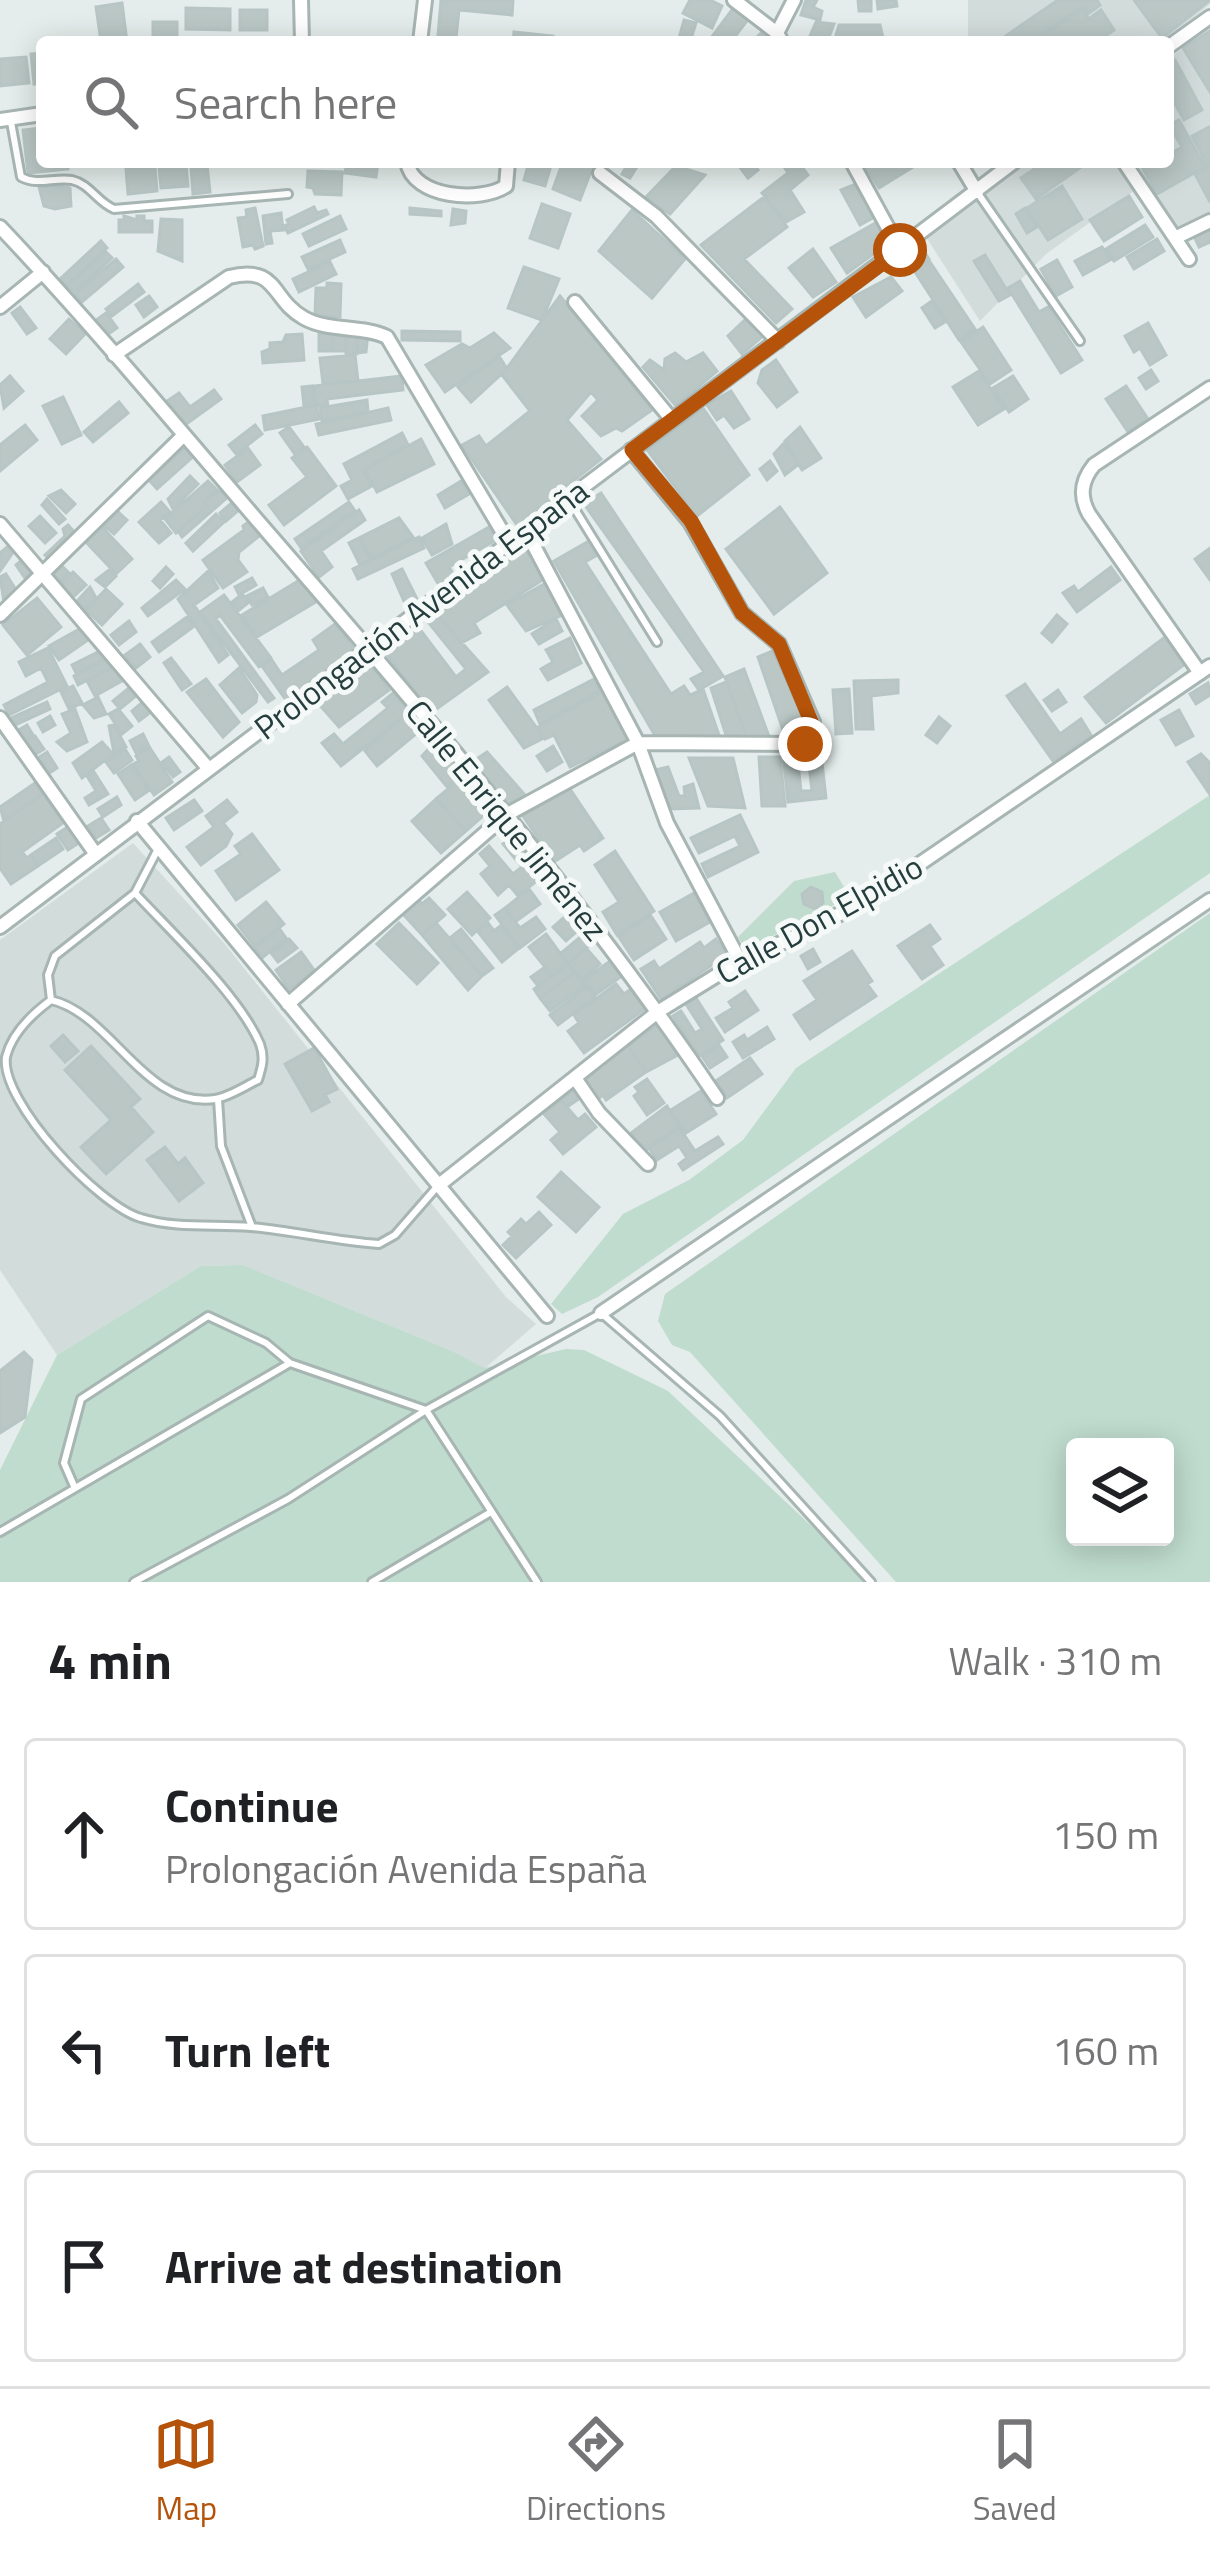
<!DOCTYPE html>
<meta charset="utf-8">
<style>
:root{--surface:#fff;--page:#f6f6f6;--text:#202124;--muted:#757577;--line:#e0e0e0;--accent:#b45309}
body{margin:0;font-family:"Titillium Web",sans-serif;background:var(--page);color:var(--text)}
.controls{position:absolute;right:36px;bottom:36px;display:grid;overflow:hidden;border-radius:12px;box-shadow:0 6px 30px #0003}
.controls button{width:108px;height:108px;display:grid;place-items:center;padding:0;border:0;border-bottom:3px solid var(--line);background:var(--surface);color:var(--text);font:60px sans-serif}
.stop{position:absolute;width:36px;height:36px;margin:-27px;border:9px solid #b45309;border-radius:50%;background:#fff}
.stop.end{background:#b45309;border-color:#fff;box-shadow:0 3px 12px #0008}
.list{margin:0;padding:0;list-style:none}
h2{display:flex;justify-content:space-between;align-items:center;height:156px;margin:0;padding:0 48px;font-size:51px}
h2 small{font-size:39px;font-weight:400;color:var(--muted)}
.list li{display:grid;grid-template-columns:78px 1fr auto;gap:36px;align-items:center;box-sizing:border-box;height:192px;margin:0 24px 24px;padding:0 24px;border:3px solid var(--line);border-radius:12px}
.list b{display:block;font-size:45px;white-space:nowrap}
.list p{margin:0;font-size:39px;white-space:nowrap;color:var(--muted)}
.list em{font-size:39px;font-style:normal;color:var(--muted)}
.icon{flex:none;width:66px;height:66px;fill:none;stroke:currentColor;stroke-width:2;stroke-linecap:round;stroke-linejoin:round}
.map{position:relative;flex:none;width:1210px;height:1582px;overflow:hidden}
.search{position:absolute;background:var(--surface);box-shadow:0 6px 30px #0003;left:36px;right:36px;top:36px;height:132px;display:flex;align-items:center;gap:30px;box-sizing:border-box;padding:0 42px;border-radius:12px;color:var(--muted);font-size:45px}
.sheet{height:804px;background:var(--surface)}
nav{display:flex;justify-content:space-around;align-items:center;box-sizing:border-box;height:168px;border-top:3px solid var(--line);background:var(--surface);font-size:33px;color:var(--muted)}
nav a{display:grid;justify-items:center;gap:6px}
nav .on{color:var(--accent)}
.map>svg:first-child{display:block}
.built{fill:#d2dcda}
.green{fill:#bfdcce;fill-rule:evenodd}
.building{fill:#bac7c5;stroke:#b7c6c4;stroke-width:3}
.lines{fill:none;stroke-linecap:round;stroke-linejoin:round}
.service-casing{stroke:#a7b5b3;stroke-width:12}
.minor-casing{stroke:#a7b5b3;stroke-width:18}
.service{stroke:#fff;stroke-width:6}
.minor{stroke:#fff;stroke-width:12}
.route{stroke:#b45309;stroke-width:15}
.labels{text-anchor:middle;stroke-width:10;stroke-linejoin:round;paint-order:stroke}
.street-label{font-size:33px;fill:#253d3d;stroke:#f5f9f8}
</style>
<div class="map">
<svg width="1210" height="1582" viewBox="0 0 1210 1582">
<rect width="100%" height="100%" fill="#e4edeb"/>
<!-- built -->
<path class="built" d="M968,0H1210V4L1164,42H968Z
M1210,28V212L1179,228L1135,190L1046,254L980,321L926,237L1027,162H1168V59Z
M133,843L224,943L506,1297L536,1324L484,1369L452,1351L243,1265L201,1266L57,1355L0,1270V940Z"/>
<!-- green -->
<path class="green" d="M1210,795V873L598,1297L562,1314L551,1304L623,1214L689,1180L743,1140L796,1068Z
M835,872L849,895L808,922L744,947L738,937L794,881Z
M1210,913V1582H896L690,1352L672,1345L658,1321L665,1294ZM1075,1447H1165V1537H1075Z
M243,1265L452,1351L484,1368L566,1349L584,1350L668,1391L871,1582H0V1470L57,1355L201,1266Z"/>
<!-- building -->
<path class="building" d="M441,0H513L512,15L459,10L456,38L438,36Z
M690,0H710L722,6L712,28L683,13Z
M806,0H817L813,7L822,11L820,20L801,15Z
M858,0H871V11H859Z
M877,0H896L897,6L878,9Z
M1058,0H1097L1100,5L1089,13L1083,7L1029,42H997Z
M1134,0H1210L1162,38Z
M122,3L127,42H101L96,7Z
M734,7L749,18L731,42H708Z
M186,8L230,9V30L186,29Z
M1083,9L1089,19L1101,10L1114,30L1105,36L1109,42H1033Z
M240,10H267V30H240Z
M684,20L696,23L690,42H678Z
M153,22H177V42H153Z
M816,22L834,24L829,37L810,36Z
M839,25H880L883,38L880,42H841L836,35Z
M764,30L773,39L770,42H752Z
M1210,31V92L1183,48Z
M514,32L553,36L552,42H513Z
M42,53V83L34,84L31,54Z
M26,57L29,83L0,86V59Z
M1175,60L1202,110L1184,120L1168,91V64Z
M1179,120L1205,167L1157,194L1143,169L1156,162H1168V155L1182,147L1169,125Z
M1209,127L1210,128V202L1195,174L1209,168L1192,136Z
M42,128V162H67L68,169L28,173L23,130Z
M347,162H378L376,177L345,173Z
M529,162H552L545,186L524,180Z
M563,162L593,166L580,200L553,189Z
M629,162H640L630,178L622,174Z
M736,162H752L758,170L748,178Z
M781,162H798L808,175L790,190L804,212L786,222L762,193L788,173Z
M878,162H921L879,188L867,169Z
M1045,162H1077L1081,167L1036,199L1021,178Z
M186,165L188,186L161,188L159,167Z
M207,165L210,192L193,194L191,167Z
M676,166L705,175L670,214L646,197Z
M155,167L157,191L128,194L126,168Z
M308,171L342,172L341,195L315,194L313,188L307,187Z
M861,182L876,216L860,225L841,190Z
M61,186L70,188L71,206L55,209L44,206L39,187Z
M1062,186L1082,219L1048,240L1027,208Z
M1129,196L1142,217L1104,241L1090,220Z
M764,197L787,227L744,259L792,309L776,323L701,245Z
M542,204L570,214L558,248L530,238Z
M314,207L317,213L326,210L328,214L288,233L284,226L289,224L287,220Z
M255,208L263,246L255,249L253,245L243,247L238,218L247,217L246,210Z
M410,208L441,211V216L410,214Z
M1025,208L1037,227L1027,233L1016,214Z
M453,209L466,211L465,223L451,225Z
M632,210L685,259L652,298L599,251Z
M281,213L283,230L270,231L272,243L266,244L263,216Z
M124,216L137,220V216H144V221H152V232H119V220H124Z
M340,216L346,229L309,246L303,234Z
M161,219L182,220V261L158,251Z
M879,221L890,242L847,273L831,248Z
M1145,225L1153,237L1114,261L1106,249Z
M1210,229V242L1199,247L1194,236Z
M1157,239L1164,251L1134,269L1127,257Z
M340,240L345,252L308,269L302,257Z
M101,241L107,248L67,285L61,278Z
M921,247L929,259L915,269L907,257Z
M1102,247L1110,260L1083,275L1075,261Z
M813,249L836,282L813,297L789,268Z
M106,252L112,258L74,292L68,286Z
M985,255L1010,295L999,301L974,261Z
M116,259L123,267L82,302L75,294Z
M1057,260L1072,287L1056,296L1041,269Z
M330,262L336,274L299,292L293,279Z
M930,262L975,329L959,340L915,272Z
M524,267L559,279L542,320L508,308Z
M891,277L902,291L866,317L853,297Z
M1020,281L1039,312L1048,307L1082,360L1061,373L1008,288Z
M327,283L341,284L340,317L315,316L316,288H327Z
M138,284L144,292L112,316L106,309Z
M149,296L157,307L144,317L136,305Z
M560,296L652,410L622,431L616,428L601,436L582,416L598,400L591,392L567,420L601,459L517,525L462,445L479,436L486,446L530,411L502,375Z
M932,301L945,322L935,328L922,308Z
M20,307L36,328L27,334L12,313Z
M106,313L117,328L107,335L96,320Z
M748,317L763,336L742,354L728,336Z
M69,319L85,334L66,354L50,339Z
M1148,323L1166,355L1150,365L1140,348L1134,352L1125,336Z
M983,327L1011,370L990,384L961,342Z
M319,330H332V351H319Z
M333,331H346L345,351H333Z
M346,331H357V354H346Z
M402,331L460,332V341L402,340Z
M357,332L368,333L366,352L357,353Z
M494,333L510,348L445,392L426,365L462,344L470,348Z
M302,334L304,360L263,363L262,352L270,349V343L283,342L286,335Z
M675,353L686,362L703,353L717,371L676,406L643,367L650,360L664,370L665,359Z
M355,355L358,381L323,384L320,358Z
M499,356L507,369L471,402L458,387Z
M776,360L797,392L777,407L758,383L762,370Z
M1151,370L1158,381L1146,389L1139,378Z
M979,371L1004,409L978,425L953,387Z
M10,376L23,391L4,408L0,385Z
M402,376L403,390L327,399L328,406L316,405L314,386Z
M1013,376L1028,399L1009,412L993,388Z
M312,386L314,405L304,406L302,387Z
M1126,386L1148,419L1128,432L1106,399Z
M214,390L221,399L185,425L167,401L179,393L190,407Z
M731,391L749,419L734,428L724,415L717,420L707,405Z
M63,397L81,435L62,444L43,406Z
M367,400L368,412L322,421L320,408Z
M119,402L128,413L93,442L84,432Z
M316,405L319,419L265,430L263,416Z
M388,408L391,420L319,435L316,424Z
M703,408L749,475L697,516L648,451Z
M25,425L37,440L0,471V445Z
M255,425L262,434L236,454L229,445Z
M289,427L304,447L294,453L280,433Z
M800,427L821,458L802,470L785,441Z
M402,433L408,445L363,470L372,486L348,499L341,486L352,480L344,464Z
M421,439L434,464L377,492L365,469Z
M783,444L799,464L785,475L774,454Z
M187,446L196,454L157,489L148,479Z
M307,447L336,486L284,525L269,505L307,477L292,458Z
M248,448L260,465L237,482L225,465Z
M770,461L777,471L767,480L760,469Z
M190,476L198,484L173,509L168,499Z
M208,481L217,490L204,501L207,506L176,533L165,519Z
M461,481L469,494L445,508L438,495Z
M61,490L75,504L66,513L49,496Z
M222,490L229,496L182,537L178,531L207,506L204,501Z
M601,493L723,676L699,690L691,679L704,672L584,504Z
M47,499L65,519L59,524L42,505Z
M234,501L240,509L226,521L220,513Z
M161,502L170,512L160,520L171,533L159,543L139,522Z
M349,502L355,511L301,548L295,539Z
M780,507L827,573L774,614L726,549Z
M115,509L127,520L114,534L101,523Z
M359,510L365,520L321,551L332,567L319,577L301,551Z
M216,514L224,522L193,551L186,543Z
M40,516L56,533L45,543L29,526Z
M399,518L413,537L371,558L361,537Z
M251,520L263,533L239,552L238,560L247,572L223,588L203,560L244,530L243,526Z
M446,524L452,544L432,555L422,538Z
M68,525L78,536L51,561L45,555L65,536L63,529Z
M101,526L132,559L116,574L85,541Z
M489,527L496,540L449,567L456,578L440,587L426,563Z
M419,537L424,548L358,579L353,569Z
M359,538L370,560L360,565L349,543Z
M589,541L599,554L585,562L671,694L684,686L690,695L703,689L720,738L657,739L554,561Z
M12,543L16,548L0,571V553Z
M1210,548V580L1195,559Z
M525,549L544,579L474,623L480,633L461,643L438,614Z
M23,559L33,572L25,578L16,565Z
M61,565L69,573L59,582L51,573Z
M166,567L173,574L160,588L153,581Z
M1111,567L1120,580L1077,612L1063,593L1074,586L1078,592Z
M402,569L418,601L407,608L392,574Z
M109,570L116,576L105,587L96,580Z
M208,571L218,588L194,605L228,655L219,662L178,599Z
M73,572L86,585L72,598L60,584Z
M6,574L18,593L4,602L0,577Z
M252,578L256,585L239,595L235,587Z
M303,578L319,600L257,637L242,615Z
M176,580L185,589L148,616L142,608Z
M544,584L562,615L526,631L507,605Z
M90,587L96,598L83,611L78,600Z
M263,588L268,597L252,605L247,596Z
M106,589L122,604L102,625L86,610Z
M242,594L249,602L238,611L231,603Z
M224,595L271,658L259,667L220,615L216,619L274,698L268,702L200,612Z
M37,598L61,627L27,655L3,625Z
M1057,615L1067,624L1052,642L1042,633Z
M438,616L488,672L431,713L386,653L419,628L456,677L466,669L428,622Z
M187,617L193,627L159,652L152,642Z
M556,619L562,631L539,644L532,634Z
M129,621L136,632L119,645L111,635Z
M335,624L354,649L286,700L262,666L271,659L282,675L319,650L313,640Z
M83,627L91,638L59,660L49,646Z
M1165,637L1185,664L1106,723L1085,697Z
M570,638L581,663L548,680L541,669L553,662L546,650Z
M140,644L150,657L136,668L125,655Z
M48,648L67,686L9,715L4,705L48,682L41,668L26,676L19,662Z
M777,649L809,736H785L758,657Z
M102,650L106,658L76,673L72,665Z
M171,658L191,684L182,690L164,663Z
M108,659L112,667L78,685L74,676Z
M370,665L389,690L339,727L317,702Z
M114,667L122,681L95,696L87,681Z
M239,668L257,695L256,702L242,713L220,685Z
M744,669L770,739L748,740L725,677Z
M206,679L239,722L223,737L187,692Z
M594,679L599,691L540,724L534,710Z
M898,680V693L871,696L873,729H856L854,681Z
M726,682L748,740L727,738L711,688Z
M1208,683L1210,695L1196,704L1190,694Z
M1025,684L1060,734L1081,719L1091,735L1053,761L1007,696Z
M73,686L82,703L69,709L61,692Z
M130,687L137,695L120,709L113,701Z
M507,687L544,738L524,748L489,700Z
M849,689L852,733L836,734L833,690Z
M1058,690L1066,702L1052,711L1044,700Z
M604,691L630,738L570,767L554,735L545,739L538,727Z
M393,693L409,712L341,766L322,743L334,734L343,744L388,708L382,702Z
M98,697L106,714L94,718L83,705Z
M144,701L152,711L139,721L132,711Z
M47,702L50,709L15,725L11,718Z
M75,709L87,742L67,751L57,742L71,733L62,714Z
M118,709L132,726L122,734L109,714Z
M1179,710L1193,736L1176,745L1161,720Z
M409,712L422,729L377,766L365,751Z
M50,716L55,725L43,732L38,723Z
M939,717L950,726L937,743L926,735Z
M27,725L33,735L23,741L17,731Z
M114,725L126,747L114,753L109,726Z
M143,734L149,746L136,753L130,741Z
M35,736L44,749L33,756L25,743Z
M102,742L113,754L82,778L73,763Z
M434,743L462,775L447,787L422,756Z
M553,746L562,762L547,771L537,756Z
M150,748L172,782L154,795L133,764L139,761L136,756Z
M125,749L132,760L114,773L106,762Z
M47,752L57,768L48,774L38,758Z
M487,752L525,795L505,806L472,762Z
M797,754L801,791H812L808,755L821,754L826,798L788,802L783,755Z
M1201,754L1210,763L1209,793L1188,762Z
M169,757L180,772L173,777L162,762Z
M759,757H780L785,806H762Z
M689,758H733L745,808L708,806Z
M131,765L148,791L135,800L118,774Z
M668,767L679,796H685L684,787L693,784L699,808L669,809L655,770Z
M94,772L108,794L89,805L85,798L96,791L87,776Z
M461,778L490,810L466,831L436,799Z
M35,783L43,794L4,821L0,807Z
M568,786L603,838L584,851L580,845L554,862L523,816Z
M43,794L63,823L22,852L27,858L31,855L38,866L11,884L0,868V824Z
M117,797L121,805L103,817L98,809Z
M436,799L466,831L441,853L412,821Z
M194,800L202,811L174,830L166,818Z
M227,800L237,812L223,823L232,834L226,846L201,865L187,847L214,827L206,816Z
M740,815L758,852L708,877L702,864L740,846L735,836L699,853L691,838Z
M101,818L109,830L96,838L88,826Z
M69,826L80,842L68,850L57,834Z
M252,834L279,870L236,900L216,871L241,854L235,846Z
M512,836L544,875L518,896L509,885L498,895L481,874L490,866L480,854L489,846L513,874L522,867L503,844Z
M56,838L63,849L38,866L31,855Z
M615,851L654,911L617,935L603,912L619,902L595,865Z
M811,887L822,892L823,903L815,909L804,904L802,894Z
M529,889L540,904L515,922L505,908Z
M467,892L490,918L472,935L448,909Z
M694,893L710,922L676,941L660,912Z
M429,898L445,915L422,935L403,914L418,899L422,904Z
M266,902L284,924L255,947L238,925Z
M505,908L520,928L536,917L545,929L520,948L495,915Z
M570,912L583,926L566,941L553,927Z
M651,916L666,939L634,960L619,937Z
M399,923L438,963L417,984L377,944Z
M436,923L482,976L468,990L422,935Z
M488,923L494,931L500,926L519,948L502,962L478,932Z
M930,925L940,939L930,946L943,965L922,979L898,946Z
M279,928L286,938L262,958L255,947Z
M461,929L493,968L482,976L450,938Z
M585,933L593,942L568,964L560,954Z
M546,934L568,964L552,976L529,947Z
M289,939L297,948L278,962L271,953Z
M716,939L727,955L661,999L641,969L654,961L659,969L700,942L704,948Z
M586,948L600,964L582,979L568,964Z
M813,949L820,962L808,969L801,956Z
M852,951L872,981L867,984L876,996L810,1039L794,1015L817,1000L804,981Z
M301,952L314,970L289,989L276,970Z
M610,961L622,976L595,995L584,980Z
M568,964L575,972L540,998L534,989Z
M545,967L552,976L538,986L531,977Z
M575,972L585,985L550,1011L540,998Z
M616,984L624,994L631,989L646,1008L584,1053L568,1031L579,1023L574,1015Z
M587,987L595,997L558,1025L550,1015Z
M745,991L758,1010L725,1032L716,1018L733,1008L729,1002Z
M696,998L723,1040L699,1056L673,1016L681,1011L695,1033L702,1029L686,1004Z
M658,1025L678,1055L646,1072L628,1046Z
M767,1027L774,1039L743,1058L733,1042L744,1035L747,1040Z
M63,1035L78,1051L65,1062L51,1046Z
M719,1045L727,1057L710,1068L702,1056Z
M91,1046L140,1099L131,1107L153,1132L106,1174L81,1147L111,1120L65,1070Z
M628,1046L646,1072L606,1100L603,1095L598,1099L583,1076Z
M314,1048L337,1089L325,1095L329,1102L312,1111L285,1064Z
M750,1058L762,1074L727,1098L716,1081Z
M647,1079L664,1103L647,1115L634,1096L639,1092L635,1087Z
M574,1089L580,1098L567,1107L561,1100Z
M701,1091L716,1114L686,1133L671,1110Z
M561,1100L578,1120L585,1114L596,1127L563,1154L551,1140L560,1132L544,1114Z
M667,1106L679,1127L643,1152L631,1133Z
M679,1127L695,1151L718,1137L723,1144L683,1170L679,1164L687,1158L679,1146L657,1160L648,1147Z
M165,1147L178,1164L185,1158L203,1183L179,1201L147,1160Z
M561,1172L599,1207L576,1232L538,1197Z
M539,1212L551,1225L516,1258L503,1245L512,1236L508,1232L521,1219L526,1224Z
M24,1352L32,1360L25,1417L0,1433V1371Z"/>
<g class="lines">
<defs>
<path id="service" d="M11,122L21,177C38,186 54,177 72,180C90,184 97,202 114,209L288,194
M977,192L1080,341
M568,498L657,642
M135,893C172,933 239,995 260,1044C265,1058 262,1067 258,1080C245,1086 229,1097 215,1099C144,1109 112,1014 51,1000L48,975L55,956L135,893L159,847
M51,1000C32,1014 12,1033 6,1057C0,1102 100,1207 141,1218C177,1229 214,1224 251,1227C294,1231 336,1241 379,1244L395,1235L436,1188
M218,1099L221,1146L252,1227
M74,1486L64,1463L81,1399L208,1316L266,1343L290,1363L426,1410L537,1582
M0,1532L290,1363
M134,1582L288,1499L426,1410L601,1313L720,1416L871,1582
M372,1582L491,1512"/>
<path id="minor" d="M301,0L302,42
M734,0L777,33L782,42
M777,33L794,0
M420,42L425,0
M1168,47L1210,17
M0,120L42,114
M407,162C413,198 480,203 506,186L508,162
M852,162L900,250
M959,162L977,192
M1124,162L1189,259
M600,173L656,216L778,341
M0,227C94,326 181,432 270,535C427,716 583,899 717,1098
M1175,238L1210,221
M575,302L672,420
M0,307L43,272
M114,355L229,277C279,265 270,299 304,318C329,332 362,325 387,337L509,543
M0,524L208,768
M526,531L638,743L667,823L740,961
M0,615L184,435
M1200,673L1089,514C1079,496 1081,481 1094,465L1210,388
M0,718L95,853
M137,821L547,1316
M0,927L1014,162
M288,1004L506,815L638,743L805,744L813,740V722L779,644L742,613L690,522L631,450
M575,1078L599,1113L648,1164
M439,1185L659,1011L740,961L808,931L871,897L1210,666
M601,1313L1210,900"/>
</defs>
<!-- service casing -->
<use href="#service" class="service-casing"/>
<!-- minor casing -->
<use href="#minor" class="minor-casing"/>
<!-- service -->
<use href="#service" class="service"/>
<!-- minor -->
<use href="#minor" class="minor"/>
</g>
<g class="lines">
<!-- route -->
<path class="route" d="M805,744L813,740L815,731L779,644L742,613L691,521L632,450L900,250"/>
</g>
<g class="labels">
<!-- street labels -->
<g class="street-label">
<text transform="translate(421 609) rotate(-37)" y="12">Prolongación Avenida España</text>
<text transform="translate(507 820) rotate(51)" y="12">Calle Enrique Jiménez</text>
<text transform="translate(819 919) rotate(-29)" y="12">Calle Don Elpidio</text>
</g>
</g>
</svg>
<div class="controls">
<button><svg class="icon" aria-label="layers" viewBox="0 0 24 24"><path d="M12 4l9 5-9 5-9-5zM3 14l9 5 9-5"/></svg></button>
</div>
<div class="stop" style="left:900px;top:250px"></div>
<div class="stop end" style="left:805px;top:744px"></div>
<div class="search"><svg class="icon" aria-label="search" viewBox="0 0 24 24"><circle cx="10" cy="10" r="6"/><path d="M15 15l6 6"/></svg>Search here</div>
</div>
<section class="sheet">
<h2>4 min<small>Walk · 310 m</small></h2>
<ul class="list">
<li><svg class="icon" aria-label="ahead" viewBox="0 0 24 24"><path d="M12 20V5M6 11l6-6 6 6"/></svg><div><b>Continue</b><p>Prolongación Avenida España</p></div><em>150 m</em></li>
<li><svg class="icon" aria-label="left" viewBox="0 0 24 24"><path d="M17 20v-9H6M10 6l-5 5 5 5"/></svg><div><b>Turn left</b></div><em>160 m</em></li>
<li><svg class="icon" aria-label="arrive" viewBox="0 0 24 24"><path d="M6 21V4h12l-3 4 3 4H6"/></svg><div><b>Arrive at destination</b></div></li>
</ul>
</section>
<nav>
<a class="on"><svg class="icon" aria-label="map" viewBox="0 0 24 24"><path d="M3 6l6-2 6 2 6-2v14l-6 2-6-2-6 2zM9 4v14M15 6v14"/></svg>Map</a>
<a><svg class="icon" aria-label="directions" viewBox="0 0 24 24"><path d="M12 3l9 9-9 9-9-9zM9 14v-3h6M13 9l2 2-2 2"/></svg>Directions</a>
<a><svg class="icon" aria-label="saved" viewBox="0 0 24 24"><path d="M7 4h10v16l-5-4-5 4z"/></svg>Saved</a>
</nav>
